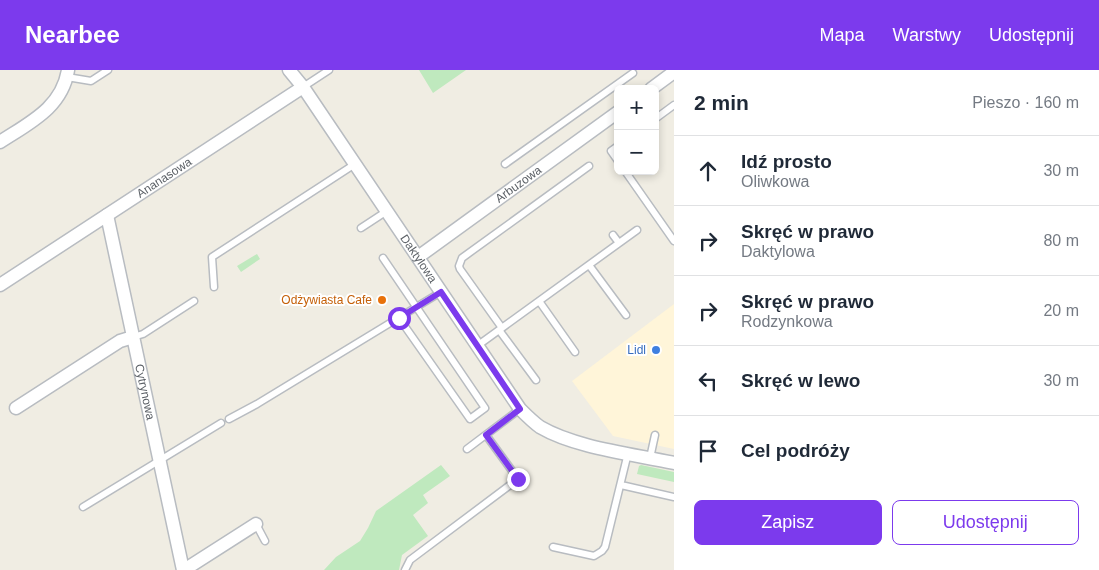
<!DOCTYPE html>
<html lang="pl">
<meta charset="utf-8">
<style>
:root{--surface:#fff;--page:#f6f6f7;--text:#1f2937;--muted:#747a83;--line:#e0e1e3;--accent:#7c3aed}
body{margin:0;font-family:Helvetica,sans-serif;background:var(--page);color:var(--text)}
.controls{position:absolute;right:15px;top:15px;display:grid;overflow:hidden;border-radius:8px;box-shadow:0 2px 8px #0003}
.controls button{width:45px;height:45px;display:grid;place-items:center;padding:0;border:0;border-bottom:1px solid var(--line);background:var(--surface);color:var(--text);font:25px sans-serif}
.stop{position:absolute;width:15px;height:15px;margin:-11px;border:4px solid #7c3aed;border-radius:50%;background:#fff}
.stop.end{background:#7c3aed;border-color:#fff;box-shadow:0 1px 5px #0008}
.list{margin:0;padding:0;list-style:none}
h2{display:flex;justify-content:space-between;align-items:center;height:65px;margin:0;padding:0 20px;font-size:21px}
h2 small{font-size:16px;font-weight:400;color:var(--muted)}
.list li{display:grid;grid-template-columns:32px 1fr auto;gap:15px;align-items:center;box-sizing:border-box;height:70px;padding:0 20px;border-top:1px solid var(--line)}
.list b{display:block;font-size:19px;white-space:nowrap}
.list p{margin:0;font-size:16px;white-space:nowrap;color:var(--muted)}
.list em{font-size:16px;font-style:normal;color:var(--muted)}
.actions{display:flex;gap:10px;padding:15px 20px}
.actions a{flex:1;padding:11px 0;border:1px solid var(--accent);border-radius:8px;text-align:center;font-size:18px;color:var(--accent)}
.actions .main{background:var(--accent);color:#fff}
.icon{flex:none;width:28px;height:28px;fill:none;stroke:currentColor;stroke-width:2;stroke-linecap:round;stroke-linejoin:round}
.map{position:relative;flex:none;width:674px;height:500px;overflow:hidden}
header{display:flex;align-items:center;gap:30px;box-sizing:border-box;height:70px;padding:0 25px;background:var(--accent);color:#fff}
header strong{font-size:24px}
nav{display:flex;gap:28px;margin-inline-start:auto;font-size:18px}
main{display:flex}
aside{flex:1;background:var(--surface)}
.map>svg:first-child{display:block}
.commercial{fill:#fff5d9}
.green{fill:#bfe9be}
.lines{fill:none;stroke-linecap:round;stroke-linejoin:round}
.lane-casing{stroke:#b8bcc1;stroke-width:9}
.street-casing{stroke:#b8bcc1;stroke-width:15}
.lane{stroke:#fff;stroke-width:6}
.street{stroke:#fff;stroke-width:12}
.route{stroke:#7c3aed;stroke-width:6}
.food-dot{fill:#e8710a;stroke:#fff;stroke-width:2}
.shop-dot{fill:#3f7fe0;stroke:#fff;stroke-width:2}
.labels{text-anchor:middle;stroke-width:4;stroke-linejoin:round;paint-order:stroke}
.street-label{font-size:12px;fill:#5b6066;stroke:#fff}
.food-label{font-size:12px;fill:#c56008;stroke:#fff;text-anchor:end}
.shop-label{font-size:12px;fill:#366cbe;stroke:#fff;text-anchor:end}
</style>
<header>
<strong>Nearbee</strong>
<nav><a>Mapa</a><a>Warstwy</a><a>Udostępnij</a></nav>
</header>
<main>
<div class="map">
<svg width="674" height="500" viewBox="0 0 674 500">
<rect width="100%" height="100%" fill="#f0ede3"/>
<!-- commercial -->
<path class="commercial" d="M674,234V379L613,366L572,311Z"/>
<!-- green -->
<path class="green" d="M419,0H466L433,23Z
M257,184L260,189L241,202L237,196Z
M441,395L450,406L423,425L428,433L413,445L428,466L402,485L399,500H324L336,487L360,471L368,458L376,441Z
M641,395L674,402V412L637,404L639,396Z"/>
<g class="lines">
<defs>
<path id="lane" d="M67,7L91,11L108,0
M303,17L329,0
M655,49L674,35
M618,76L611,81L618,91
M505,94L633,3
M625,101L674,171
M361,158L387,141
M613,165L619,173
M383,188L485,338L470,349L399,248
M589,195L626,245
M214,217L212,187L355,94
M539,231L575,282
M502,258L460,199L459,196L462,188L589,96
M499,260L536,310
M133,267L143,264L194,231
M477,276L637,160
M229,349L257,334L441,222
M467,379L520,339
M650,388L655,365
M621,415L674,427
M83,437L221,353
M256,454L265,471
M553,477L594,486L602,481L605,477L628,383
M405,500L410,490L518,409L486,365"/>
<g id="street">
<path id="s1" d="M289,0L303,17L520,339C526,345 533,352 540,357C576,378 633,384 674,393"/>
<path d="M651,19L674,2"/>
<path d="M0,72C29,53 62,38 68,0"/>
<path id="s2" d="M107,145L183,500"/>
<path id="s3" d="M418,187L618,42"/>
<path id="s4" d="M0,215L303,17"/>
<path d="M16,338L120,271L133,267"/>
<path d="M184,500L256,454"/>
</g>
</defs>
<!-- lane casing -->
<use href="#lane" class="lane-casing"/>
<!-- street casing -->
<use href="#street" class="street-casing"/>
<!-- lane -->
<use href="#lane" class="lane"/>
<!-- street -->
<use href="#street" class="street"/>
</g>
<g class="lines">
<!-- route -->
<path class="route" d="M399,248L441,222L520,339L486,365L518,409"/>
</g>
<!-- markers -->
<circle class="food-dot" cx="382" cy="230" r="5"/>
<circle class="shop-dot" cx="656" cy="280" r="5"/>
<g class="labels">
<!-- street labels -->
<g class="street-label">
<text dy="4" stroke="none"><textPath href="#s4" startOffset="196">Ananasowa</textPath></text>
<text dy="4" stroke="none"><textPath href="#s3" startOffset="124">Arbuzowa</textPath></text>
<text dy="4" stroke="none"><textPath href="#s1" startOffset="229">Daktylowa</textPath></text>
<text dy="4" stroke="none"><textPath href="#s2" startOffset="181">Cytrynowa</textPath></text>
</g>
<!-- food labels -->
<g class="food-label">
<text x="372" y="234">Odżywiasta Cafe</text>
</g>
<!-- shop labels -->
<g class="shop-label">
<text x="646" y="284">Lidl</text>
</g>
</g>
</svg>
<div class="controls">
<button>+</button>
<button>−</button>
</div>
<div class="stop" style="left:399px;top:248px"></div>
<div class="stop end" style="left:518px;top:409px"></div>
</div>
<aside>
<h2>2 min<small>Pieszo · 160 m</small></h2>
<ul class="list">
<li><svg class="icon" aria-label="ahead" viewBox="0 0 24 24"><path d="M12 20V5M6 11l6-6 6 6"/></svg><div><b>Idź prosto</b><p>Oliwkowa</p></div><em>30 m</em></li>
<li><svg class="icon" aria-label="right" viewBox="0 0 24 24"><path d="M7 20v-9h11M14 6l5 5-5 5"/></svg><div><b>Skręć w prawo</b><p>Daktylowa</p></div><em>80 m</em></li>
<li><svg class="icon" aria-label="right" viewBox="0 0 24 24"><path d="M7 20v-9h11M14 6l5 5-5 5"/></svg><div><b>Skręć w prawo</b><p>Rodzynkowa</p></div><em>20 m</em></li>
<li><svg class="icon" aria-label="left" viewBox="0 0 24 24"><path d="M17 20v-9H6M10 6l-5 5 5 5"/></svg><div><b>Skręć w lewo</b></div><em>30 m</em></li>
<li><svg class="icon" aria-label="arrive" viewBox="0 0 24 24"><path d="M6 21V4h12l-3 4 3 4H6"/></svg><div><b>Cel podróży</b></div></li>
</ul>
<div class="actions"><a class="main">Zapisz</a><a>Udostępnij</a></div>
</aside>
</main>
